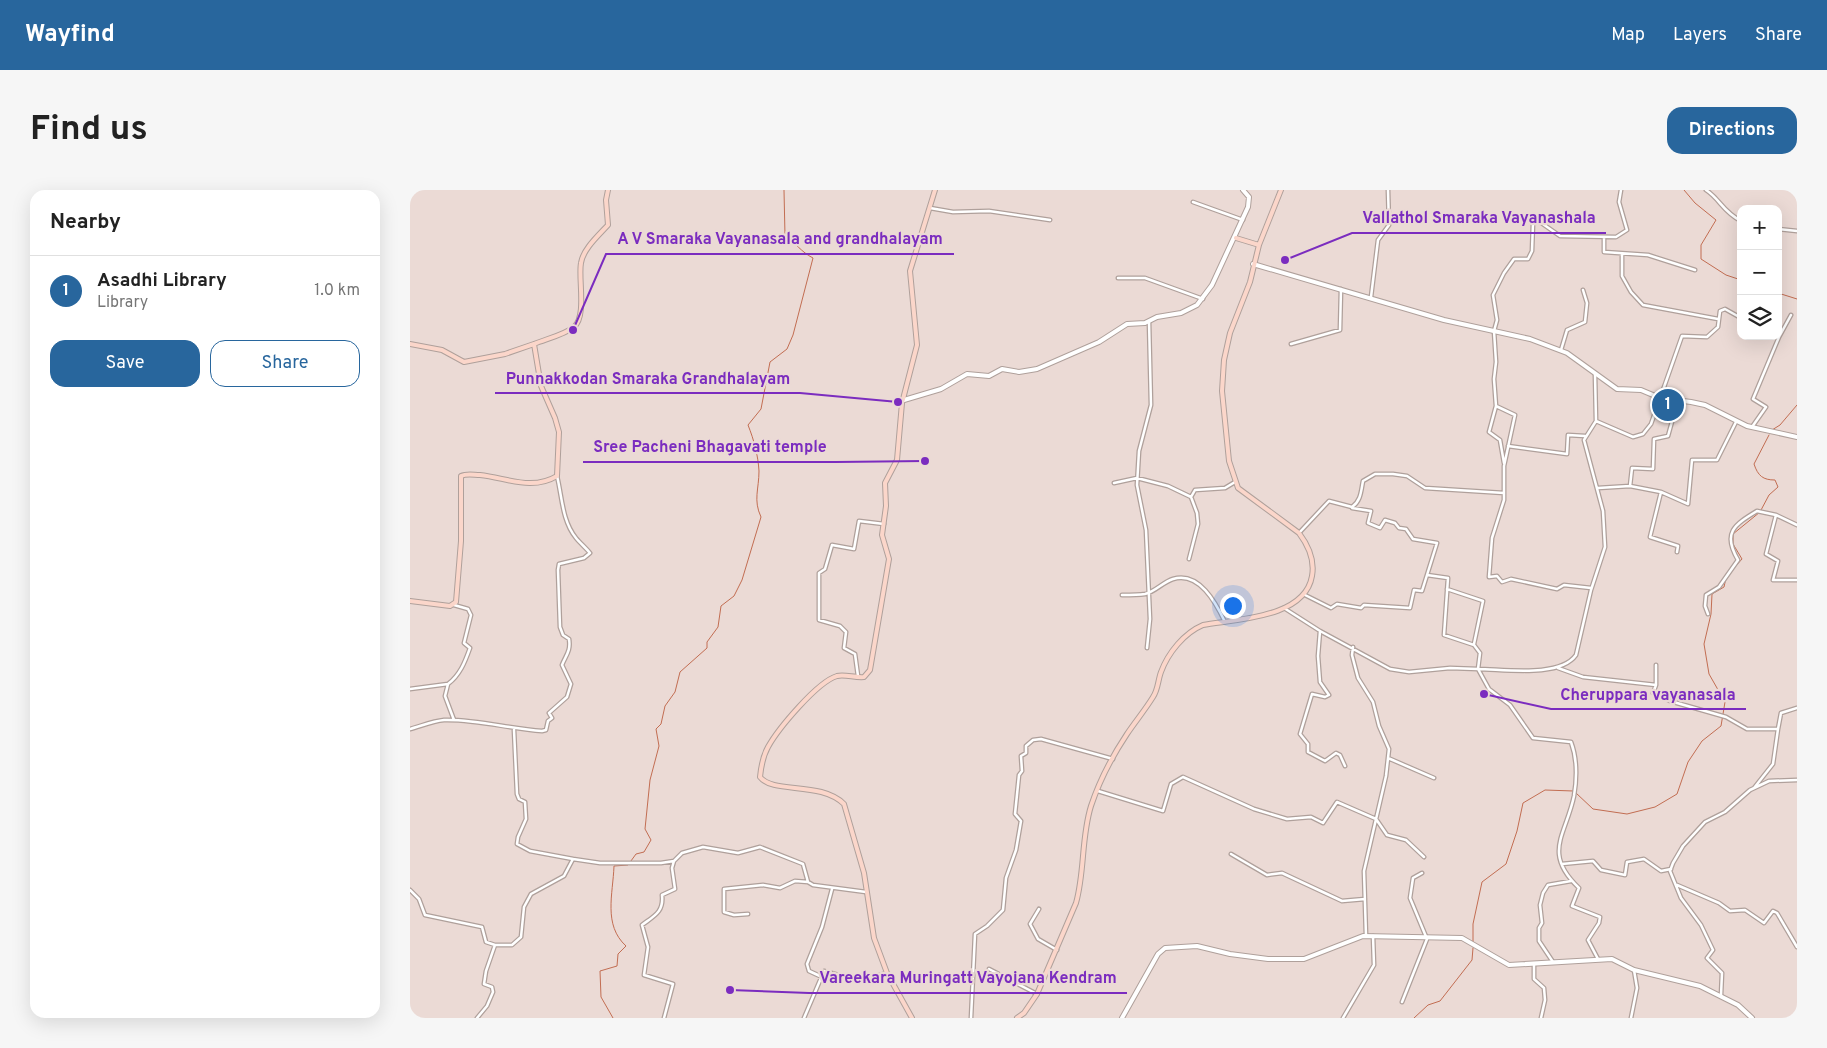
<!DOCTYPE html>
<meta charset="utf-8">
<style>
:root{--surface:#fff;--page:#f6f6f6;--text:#222;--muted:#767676;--line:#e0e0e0;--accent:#28669d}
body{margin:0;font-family:Overpass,sans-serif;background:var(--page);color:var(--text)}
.controls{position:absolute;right:15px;top:15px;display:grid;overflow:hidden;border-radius:10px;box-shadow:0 5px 20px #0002}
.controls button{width:45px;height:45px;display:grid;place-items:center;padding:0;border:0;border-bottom:1px solid var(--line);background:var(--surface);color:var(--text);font:25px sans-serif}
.you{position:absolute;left:822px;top:415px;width:18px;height:18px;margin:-12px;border:4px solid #fff;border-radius:50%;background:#1a73e8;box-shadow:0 0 0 8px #1a73e833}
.badge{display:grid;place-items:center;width:32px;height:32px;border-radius:50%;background:var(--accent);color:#fff;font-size:16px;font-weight:700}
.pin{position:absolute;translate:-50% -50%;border:2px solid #fff;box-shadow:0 1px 5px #0006}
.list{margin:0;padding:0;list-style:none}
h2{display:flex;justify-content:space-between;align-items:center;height:65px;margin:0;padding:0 20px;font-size:21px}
h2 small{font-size:16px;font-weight:400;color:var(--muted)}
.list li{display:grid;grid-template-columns:32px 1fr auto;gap:15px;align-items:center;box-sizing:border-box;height:70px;padding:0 20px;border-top:1px solid var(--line)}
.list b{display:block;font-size:19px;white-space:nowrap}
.list p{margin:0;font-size:16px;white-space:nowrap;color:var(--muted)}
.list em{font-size:16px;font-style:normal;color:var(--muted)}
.actions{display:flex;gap:10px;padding:15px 20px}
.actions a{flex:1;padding:11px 0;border:1px solid var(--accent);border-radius:15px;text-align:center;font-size:18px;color:var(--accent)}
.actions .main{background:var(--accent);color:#fff}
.icon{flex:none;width:28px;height:28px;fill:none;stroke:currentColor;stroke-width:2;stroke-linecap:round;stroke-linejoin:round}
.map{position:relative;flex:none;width:1387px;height:828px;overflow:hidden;border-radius:15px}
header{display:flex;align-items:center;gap:30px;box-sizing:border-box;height:70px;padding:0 25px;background:var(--accent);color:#fff}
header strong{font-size:24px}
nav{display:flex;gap:28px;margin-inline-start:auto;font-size:18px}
.intro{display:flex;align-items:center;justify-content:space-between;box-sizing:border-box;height:120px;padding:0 30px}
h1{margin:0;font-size:35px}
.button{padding:12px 22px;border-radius:15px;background:var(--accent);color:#fff;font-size:18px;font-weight:700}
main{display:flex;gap:30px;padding:0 30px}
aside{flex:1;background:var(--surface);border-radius:15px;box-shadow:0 5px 20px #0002}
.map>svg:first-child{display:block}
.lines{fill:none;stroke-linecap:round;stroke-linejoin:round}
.stream{stroke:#c26d52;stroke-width:1}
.minor-casing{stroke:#afa09b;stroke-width:5}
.tertiary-casing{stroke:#afa09b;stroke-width:6}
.secondary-casing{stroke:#afa09b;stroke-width:6}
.minor{stroke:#fff;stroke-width:2.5}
.tertiary{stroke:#fff;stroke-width:4}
.secondary{stroke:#fbd6ca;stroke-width:4}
.leader{fill:none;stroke:#7b2cbf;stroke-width:2}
.callout-dot{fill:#7b2cbf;stroke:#ebdad5;stroke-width:2}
.callout-label{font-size:16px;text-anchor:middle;font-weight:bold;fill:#7b2cbf;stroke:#ebdad5;stroke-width:4.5;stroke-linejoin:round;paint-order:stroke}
</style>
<header>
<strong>Wayfind</strong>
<nav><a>Map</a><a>Layers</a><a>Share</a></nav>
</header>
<div class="intro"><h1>Find us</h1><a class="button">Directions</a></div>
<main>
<aside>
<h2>Nearby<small></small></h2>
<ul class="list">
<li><span class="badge">1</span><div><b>Asadhi Library</b><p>Library</p></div><em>1.0 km</em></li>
</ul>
<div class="actions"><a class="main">Save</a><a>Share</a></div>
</aside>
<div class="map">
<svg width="1387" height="828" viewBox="0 0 1387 828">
<rect width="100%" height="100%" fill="#ebdad5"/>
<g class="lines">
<!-- stream -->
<path class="stream" d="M1274,0L1285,13L1306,30L1291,55V69L1316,85L1331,90
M1368,103L1387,109
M1362,240L1370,235L1387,215
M1323,379L1332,369L1323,354V344L1350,322L1359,305L1368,297L1365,290C1353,290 1348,286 1344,274L1359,245
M1166,603L1183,619L1217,624L1245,617L1267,604L1278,572L1292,551L1311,536L1315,512L1299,484L1294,454L1301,424L1302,404L1314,397L1316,388
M1063,752V734L1072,692L1096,674L1107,641L1113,613L1135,600L1163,601
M203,828L191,807L190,781L207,776L208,764L216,756C193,735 203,704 204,676L218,675L226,664L234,662L241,650L235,639L240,590L249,556L246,539L251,534L255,516L265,502L270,482L297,458V452L308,437L311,416L324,406L332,390L351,327C343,310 349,299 349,281C348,265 344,250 338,235L351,219L360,172L377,159L383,145L403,68C391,62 385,52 375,46L374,0
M1004,828L1018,815L1030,811L1062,770L1063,758"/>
<defs>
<path id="minor" d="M1296,0C1310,9 1312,21 1331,31
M783,12L833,30
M520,18L543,22L579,21L640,30
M1368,39L1387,41
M1194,47V62L1238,65L1285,80
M1212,64V86L1221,102L1233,115L1308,129
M708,88H735L793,109
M961,107L968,50L979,35L978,0
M1369,147L1381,125
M881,154L930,140L931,99
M1151,160L1157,140L1175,132L1177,113L1173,100
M1185,184L1186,231L1174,250L1193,321L1195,357L1181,400L1166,465C1150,488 1093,479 1068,479L1079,499L1100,515L1123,548L1161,552C1167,568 1167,588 1164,606C1156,645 1132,663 1169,698L1162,716L1190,727L1189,733L1178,750L1188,769
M1086,216L1079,242L1090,250L1094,273
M1186,231L1223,247L1233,244L1241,234L1272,146L1297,147L1308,137L1310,121L1315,119L1331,128
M1342,237L1356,217L1343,209L1369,147
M1098,256L1157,264L1158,245L1175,246
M704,293L727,288L758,296L781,307L785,300L815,298L825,292
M1220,296L1251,302L1240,347L1268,356L1267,362
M1188,298L1220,296L1222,278L1243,279L1244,249L1258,246L1268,210
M1251,302L1278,314L1282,270H1307L1326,232
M1094,303V310L1082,348L1079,387L1087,386L1092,392L1101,389L1147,399L1154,395L1181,398
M942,318L961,321L958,333L970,338L975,330L985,333L989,338L996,339L1003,349L1027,353L1017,385
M1387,335L1366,325L1356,364L1368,371L1363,390H1387
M889,343L919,311L942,317C951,311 951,301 953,291L965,284H983L997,286L1015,298L1094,303V276L1105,225L1086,216L1084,189L1086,172L1084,141L1087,130L1083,105L1094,83L1104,69H1118L1122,61L1123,33L1130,32L1150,46L1206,47L1217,40L1209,12L1211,0
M779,369L788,334L787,323L781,307
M1037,399L1073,411L1064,454
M712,405C720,405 728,405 735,404C745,402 753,392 763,389C789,381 806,413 815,432
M874,418L910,441L980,479L999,482L1040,478L1068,479L1070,463L1064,455L1034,445L1038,388L1017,385L1012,401L1004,400L1000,418L954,415L951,418L927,414L921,418L895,405
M1298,424L1295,416L1296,405L1309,397L1328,370C1312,343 1324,335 1347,321L1366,325
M910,441L908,466L910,492L919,505L915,507L902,504L890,544L898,554V562L915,571L926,563L930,565L935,576
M943,457L942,465L948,488L963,512L969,536L979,559L976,586L954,681L956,746
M737,458L740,429L736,340L727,295L729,261L741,215L739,131
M1148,478L1173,487L1246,495V475
M448,486L445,464L434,458L436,442L430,436L409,430V383L415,379L422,355L444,359L449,331L474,334
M1246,495L1243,503L1260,511L1316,527L1337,539H1368L1371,523L1387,518
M0,499L38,494
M44,530L35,506L38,494C50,485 55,472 60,458L54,453L61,425L58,419L44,415
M0,539C11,536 23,531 34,530C68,529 99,539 132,541L136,540L138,531L142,528L139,523L157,507L161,494L152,475C156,465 161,461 159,449L153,445L150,437L148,380L149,374L174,368L180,363C176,358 170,353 166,348C152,331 152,306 147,286
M104,540L107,604L109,609L115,612L116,629L108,647L107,654L120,661L163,669
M978,568L1024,588
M1344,598L1363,574L1368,539
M688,601L753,621L761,594L773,587L844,619L877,629L901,627L913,633L927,612L966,629L977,645L996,650L1014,667
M821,664L857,685L872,683L932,711L955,709
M1152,674L1183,671L1191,680L1215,685L1217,672L1234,669L1251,681L1261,679
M1267,695L1309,713L1320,721L1335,720L1354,733L1363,721L1367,723L1387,757
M0,700L9,709L15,725L72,737L76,752L85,755L76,781L74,794L82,797L83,802L77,816L67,828
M629,719L620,734L628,749L647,760
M338,724L324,725L314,722V699L353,695L370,698L385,691L398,692
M85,755H102L111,747L114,717L121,704L154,686L163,669L190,673H251L264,671L272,663L293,657L328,663L350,657L393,674L398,692L403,695L456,702
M1143,772L1129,751V738L1132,733L1130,715L1133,703L1138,695L1161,691
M1124,774V789L1134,798L1135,810L1131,828
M579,779L627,804
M412,787L399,781L397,774L412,737L422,699
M1311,805L1312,783L1297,768L1303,760L1291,735L1271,708L1260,681L1263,673L1273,656L1295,632L1315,622L1340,600L1359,591L1387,590
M992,812L1017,749L1000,708L1003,688L1012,683
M254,828L263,794L234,785L238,757L232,735C244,726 254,722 252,705L265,699L262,678L264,671
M394,828L414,781C444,789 445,793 477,783
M561,828L565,744L577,736L593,720L596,688L606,660L611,631L605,624L609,585L612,581L611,566L616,563V556L623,550L631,549L703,569
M933,828L964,775L963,746
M1221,828L1227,798L1224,780"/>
<path id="tertiary" d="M843,74L1034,130L1120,149L1157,163L1207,199L1231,200L1250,208L1281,212L1295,215L1337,236L1387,247
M494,210L531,199L557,184L579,186L592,179L609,182L627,179L689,152L717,134L735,133L747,127L771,123L787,115L802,95L838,17L839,7L833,0
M712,828L748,764L755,758L787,756L820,764L858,769H894L953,746L1052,748L1099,775L1202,769L1224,780L1290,796L1328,815L1342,828"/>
<path id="secondary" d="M826,48L849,55
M0,154L32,160L54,172L95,164L124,154
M0,411L40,416L46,412L51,351V286C57,283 64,285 70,285C97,288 122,301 147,286L149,242L145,228L131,196L124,154C136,149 154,145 164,137C177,126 168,88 171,73C173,59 189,45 198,35L196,10L198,0
M502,828L477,783L464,748L454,683L434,614C411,591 363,604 350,587C351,577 353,566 358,557C368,539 407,492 427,486C435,484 445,488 454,487L460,480L479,369L472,345L476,316L475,293L487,270L492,213L507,155L500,81L525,0
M607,828L614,823L627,804L666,713C675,681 671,648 681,616C689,592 703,565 717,544C725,532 735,520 743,507C748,500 748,490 751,482C758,463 774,443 793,435C827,429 895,428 902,386C905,370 898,355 889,343L828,298L819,271L812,201L814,170L820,143L840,92L849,55L871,0"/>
</defs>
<!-- minor casing -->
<use href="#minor" class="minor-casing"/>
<!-- tertiary casing -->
<use href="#tertiary" class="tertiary-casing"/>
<!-- secondary casing -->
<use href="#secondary" class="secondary-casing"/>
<!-- minor -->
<use href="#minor" class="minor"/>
<!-- tertiary -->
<use href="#tertiary" class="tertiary"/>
<!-- secondary -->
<use href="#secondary" class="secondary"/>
</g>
<!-- callouts -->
<path class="leader" d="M875 70L942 43H1196M163 140L196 64H544M488 212L390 203H85M515 271L426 272H173M1074 504L1141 519H1336M320 800L399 803H717"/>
<g class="callout-dot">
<circle cx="875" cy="70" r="5"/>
<circle cx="163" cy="140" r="5"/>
<circle cx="488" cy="212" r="5"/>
<circle cx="515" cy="271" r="5"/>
<circle cx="1074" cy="504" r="5"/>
<circle cx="320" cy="800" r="5"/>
</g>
<g class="callout-label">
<text x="1069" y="33">Vallathol Smaraka Vayanashala</text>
<text x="370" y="54">A V Smaraka Vayanasala and grandhalayam</text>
<text x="238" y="194">Punnakkodan Smaraka Grandhalayam</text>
<text x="300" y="262">Sree Pacheni Bhagavati temple</text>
<text x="1238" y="510">Cheruppara vayanasala</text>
<text x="558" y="793">Vareekara Muringatt Vayojana Kendram</text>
</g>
</svg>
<div class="controls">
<button>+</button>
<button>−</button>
<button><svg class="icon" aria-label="layers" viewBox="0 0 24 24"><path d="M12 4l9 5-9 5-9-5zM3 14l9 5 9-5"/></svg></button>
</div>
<div class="you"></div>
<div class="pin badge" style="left:1258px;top:215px">1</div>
</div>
</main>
